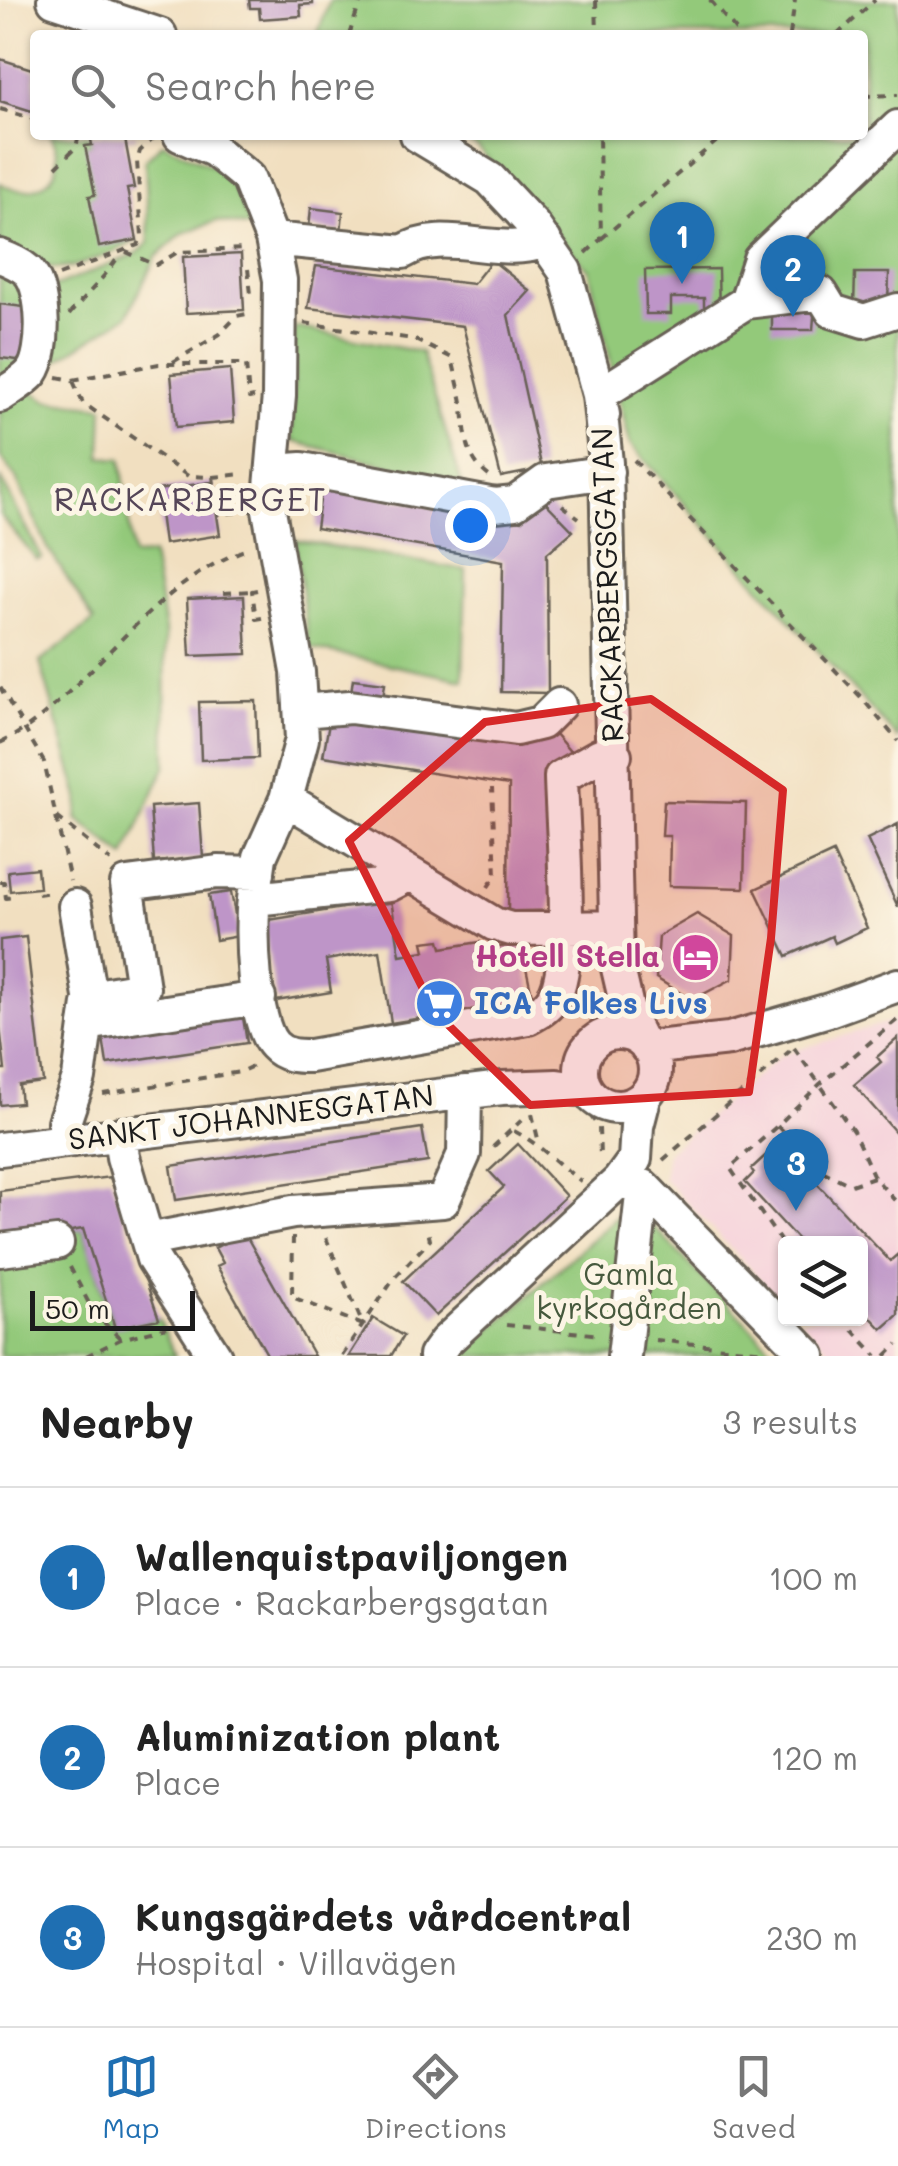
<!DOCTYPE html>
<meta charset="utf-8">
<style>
:root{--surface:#fff;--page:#f2f2f2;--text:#222;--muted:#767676;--line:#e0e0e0;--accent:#1f6fb2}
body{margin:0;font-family:Mali,sans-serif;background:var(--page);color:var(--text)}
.controls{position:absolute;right:30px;bottom:30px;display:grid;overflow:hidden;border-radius:10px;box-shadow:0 2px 8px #0004}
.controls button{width:90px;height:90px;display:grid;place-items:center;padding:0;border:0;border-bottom:2px solid var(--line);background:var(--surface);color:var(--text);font:50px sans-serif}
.scale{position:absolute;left:30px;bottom:25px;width:165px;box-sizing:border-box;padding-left:10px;border:5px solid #1c1c1c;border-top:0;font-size:28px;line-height:35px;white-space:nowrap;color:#1c1c1c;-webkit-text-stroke:8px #fcf5e5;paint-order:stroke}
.you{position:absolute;left:470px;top:525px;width:35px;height:35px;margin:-25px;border:8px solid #fff;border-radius:50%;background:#1a73e8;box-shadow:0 0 0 15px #1a73e833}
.badge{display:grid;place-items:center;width:65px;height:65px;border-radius:50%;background:var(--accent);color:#fff;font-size:32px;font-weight:700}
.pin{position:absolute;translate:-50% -82px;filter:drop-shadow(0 2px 5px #0008)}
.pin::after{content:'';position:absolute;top:52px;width:35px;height:30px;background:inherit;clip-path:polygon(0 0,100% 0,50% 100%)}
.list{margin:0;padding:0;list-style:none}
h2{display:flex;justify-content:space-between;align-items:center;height:130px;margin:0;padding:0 40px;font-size:42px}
h2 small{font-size:32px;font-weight:400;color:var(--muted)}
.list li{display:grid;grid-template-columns:65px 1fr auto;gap:30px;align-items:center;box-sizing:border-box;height:180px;padding:0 40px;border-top:2px solid var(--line)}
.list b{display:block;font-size:38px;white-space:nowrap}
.list p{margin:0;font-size:32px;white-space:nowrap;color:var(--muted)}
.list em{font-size:32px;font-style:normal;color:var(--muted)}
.icon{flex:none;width:55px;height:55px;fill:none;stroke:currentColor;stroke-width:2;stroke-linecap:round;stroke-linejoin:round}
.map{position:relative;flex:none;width:898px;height:1356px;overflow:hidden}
.search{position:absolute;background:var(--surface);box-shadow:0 2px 8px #0004;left:30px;right:30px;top:30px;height:110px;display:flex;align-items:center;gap:25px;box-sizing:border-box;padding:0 35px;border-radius:10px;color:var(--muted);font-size:38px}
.sheet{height:670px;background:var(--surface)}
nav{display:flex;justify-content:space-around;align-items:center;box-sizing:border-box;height:140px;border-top:2px solid var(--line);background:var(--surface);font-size:28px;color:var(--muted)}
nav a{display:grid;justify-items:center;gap:5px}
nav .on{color:var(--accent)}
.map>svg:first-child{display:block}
.built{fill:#f5cfda}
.green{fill:#93c97a;stroke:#58724b;stroke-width:2.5}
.building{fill:#be95c8}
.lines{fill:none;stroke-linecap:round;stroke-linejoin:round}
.minor-casing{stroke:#676055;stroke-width:38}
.path{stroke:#676055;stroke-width:4;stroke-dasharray:8 8;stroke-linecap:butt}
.minor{stroke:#fff;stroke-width:32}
.marked{fill:#d62828;fill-opacity:0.2;stroke:#d62828;stroke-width:8;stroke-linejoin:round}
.labels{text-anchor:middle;stroke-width:10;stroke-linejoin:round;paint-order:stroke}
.street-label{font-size:30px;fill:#1c1c1c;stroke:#fcf5e5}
.hotel-label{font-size:30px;font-weight:bold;fill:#b23c85;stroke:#fcf5e5;text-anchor:end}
.shop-label{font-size:30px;font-weight:bold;fill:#366cbe;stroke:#fcf5e5;text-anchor:start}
.park-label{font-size:30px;fill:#46593d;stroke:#fcf5e5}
.neighbourhood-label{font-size:32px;letter-spacing:2.5px;fill:#554658;stroke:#fcf5e5}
</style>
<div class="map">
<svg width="898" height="1356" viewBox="0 0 898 1356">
<rect width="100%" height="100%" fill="#fcf5e5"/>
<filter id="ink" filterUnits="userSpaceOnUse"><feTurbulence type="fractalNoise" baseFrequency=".01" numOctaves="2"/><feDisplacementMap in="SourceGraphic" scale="20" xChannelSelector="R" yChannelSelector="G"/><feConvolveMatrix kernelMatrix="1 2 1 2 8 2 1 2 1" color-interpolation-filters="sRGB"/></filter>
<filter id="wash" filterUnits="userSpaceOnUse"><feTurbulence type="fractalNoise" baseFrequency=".0048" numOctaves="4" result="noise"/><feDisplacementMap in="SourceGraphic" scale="40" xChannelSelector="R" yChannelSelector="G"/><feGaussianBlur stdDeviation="2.25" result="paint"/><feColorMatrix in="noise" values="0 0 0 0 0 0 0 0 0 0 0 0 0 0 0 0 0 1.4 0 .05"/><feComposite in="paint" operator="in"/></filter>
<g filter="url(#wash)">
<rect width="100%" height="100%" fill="#f1dfc0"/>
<!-- built -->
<path class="built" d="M898,1019V1356H835L799,1319L860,1318V1244H786L785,1305L663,1178L667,1152L781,1055Z"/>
<!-- green -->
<path class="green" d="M330,0H898V739L630,444L589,270L477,147L453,135H863V35H317Z
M51,135H90L92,145L86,146L137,240C119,250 72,272 52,268C34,265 16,252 0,245V183C36,204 73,173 51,135Z
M163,143L216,168L233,187L251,227L217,221L183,233L156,257L127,316L45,368L51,288L136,254L149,243L145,160Z
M3,274L24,281L31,354L0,386V280Z
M295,327L421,352L462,484L292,441Z
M26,388L47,400L103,407L101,457L121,459L133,556L152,555L165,630L166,765L125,857L77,819L79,797L40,662L94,621L48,548L16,478L0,456V408Z
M0,477L42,558L37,560L0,515Z
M295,540L466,570L463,680L309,648Z
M638,1211L779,1356H461L618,1216Z
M83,1229L114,1327L159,1319L175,1356H0V1243Z"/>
<g id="blocks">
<!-- building -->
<path class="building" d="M249,0H313V4L300,5L301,16L260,19L259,8H250Z
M0,59L35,70V112L0,101Z
M90,135H136V138L125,139L134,188L127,189L137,240L99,247L89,196L95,195L85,146L92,145Z
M311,208L343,212L341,232L309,228Z
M774,252H812V280H774Z
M241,254L244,310L186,313L183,257Z
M492,260L530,291L508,315L542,469L501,477L463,326L308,308L316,266L473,284Z
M718,269L719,314H704V298H671V314H646L645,270Z
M855,273H889L888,306H854Z
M0,304L32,308L26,361L0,358Z
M772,304H815L813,330H772Z
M230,369L234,422L176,427L171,374Z
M212,482L220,535L164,544L157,490Z
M322,486L521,521L544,501L573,531L547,553L548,693L501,692L503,561L316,528Z
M244,596L247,654L190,656L187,599Z
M353,679L385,683L382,704L350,699Z
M256,701L258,758L201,760L199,702Z
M330,718L523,746L548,726L573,755L550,913L508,914L509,785L323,756Z
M664,801L746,803L744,888L669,886L670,836H662Z
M199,803L203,858L154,862L150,807Z
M898,824V907L867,839Z
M833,853L867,928L835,943L832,936L787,956L755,889Z
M37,868L39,888L10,891L8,871Z
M231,892L239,936L216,940L209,895Z
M391,900L400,955L425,951L423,942L440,940L442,948L480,942L481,950L521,944L533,1000L391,1023L380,951L326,960L331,992L276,1001L263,921Z
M697,914L734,936L732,979L692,1000L656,978L659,936Z
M26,937L43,1082L19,1085L21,1103L0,1105V1070H5L0,1027V940Z
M241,1004L247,1043L107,1064L101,1025Z
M898,1038V1135L854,1085L881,1062L877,1057Z
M422,1128L428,1162L176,1200L171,1166Z
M779,1143L890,1261L898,1254V1315L882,1329L860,1306V1244H802L745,1182L754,1173L751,1169Z
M518,1144L566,1196L436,1316L403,1281L504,1187L489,1171Z
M110,1177L159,1319L115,1328L83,1229L0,1243V1191Z
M244,1232L314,1356H268L217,1266L223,1263L215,1248Z
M373,1318L403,1336L391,1356H349Z"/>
</g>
</g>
<g filter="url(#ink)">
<use href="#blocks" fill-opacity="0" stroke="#676055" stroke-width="2.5"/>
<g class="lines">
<defs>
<path id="minor" d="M54,0L160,35
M180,135L214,150L248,178L272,239L280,280L279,396L269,510L298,672L302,739L286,799
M417,135L490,179L533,225L565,271L599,395L606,463L617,964L630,1020L640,1040
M272,239L403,252C443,226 499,259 545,241
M0,256C10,260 20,264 28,271C45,288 46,352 32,372C25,381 10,389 0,396
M746,302L821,293L832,311L864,321L898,310
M603,415L599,395L746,302L760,259L898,127
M273,471L302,469L495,505L515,503L546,481L607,472
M301,711L350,707L516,729L541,723L559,705
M410,874L389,885L254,899L260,857L286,799L494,924L511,929L616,927
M254,899C250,930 253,1023 274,1045C284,1056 297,1056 310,1056L528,1018C540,1012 550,1006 556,993C574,952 562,827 561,777L600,755H615
M75,906L90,997L143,988L127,884L218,872L258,873
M86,1024L259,998
M581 1070a37 37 0 1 1 74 0a37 37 0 1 1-74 0Z
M647,1048L729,1039L829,1010L898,985
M120,1134L123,1157L153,1259L215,1356
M65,1141L64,1122L79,1078L89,1004
M0,1149L502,1088L557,1086L586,1090
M619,1181L643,1186L809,1356
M148,1240L293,1212L443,1201L464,1154L465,1092
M0,1250L57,1243
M435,1356L445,1342L619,1181L635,1159L637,1126L645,1095
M624,1356L643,1186"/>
</defs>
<!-- minor casing -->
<use href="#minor" class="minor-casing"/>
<!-- path -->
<path class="path" d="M596,0L597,35
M710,0L740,35
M349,35L361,0
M790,35L795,0
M837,35L875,0
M863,96L898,95
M0,109L35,119
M56,167L76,147L79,135
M601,239L724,135
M126,252L156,265L178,252L245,249
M586,253L601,239L599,135
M248,269L251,294
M59,275L138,245L142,236L137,161L140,151L155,137
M69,315C81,300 115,267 119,254
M304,323L413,339L452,358C455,371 458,384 461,397C467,426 461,455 489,476
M173,362L220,334L237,316L252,313
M57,377L72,380L159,364H246L249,398L254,397
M73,381L83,403L188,476L213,477L219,514L244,512
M634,460L860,696L898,741
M213,477L243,474
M215,489L245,487
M562,505L579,518
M257,590L252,591L256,619L262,618
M224,593L252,591
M0,687L44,762L70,881
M0,743C35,726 58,703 85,676C135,626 182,572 250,548
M57,817L111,861
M0,882H4L6,898L15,897
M488,887L496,875L492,788
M38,894L52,892
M594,1041L597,1006
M794,1048L853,1131L874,1177L898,1204
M103,1094L240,1072L255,1065
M532,1114L539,1143
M590,1115L599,1128L600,1157
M776,1127L730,1168L786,1249
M514,1131C540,1144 557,1164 581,1181
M493,1147L526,1116
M663,1160L792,1049
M874,1177L851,1185L824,1172L777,1126L820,1084L898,1019
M293,1237L292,1297L363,1325L326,1238
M70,1267L94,1313L121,1339
M842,1318L877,1356
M506,1325L601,1335
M655,1340L765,1351
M86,1356L121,1339L167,1327
M342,1356L395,1277L430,1240L427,1227
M886,1356L898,1344"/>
<!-- minor -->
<use href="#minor" class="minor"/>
</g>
</g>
<!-- marked area -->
<path class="marked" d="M651,699L783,790L771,938L749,1092L530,1105L434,1011L349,841L485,722Z"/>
<!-- icons -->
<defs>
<symbol id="hotel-disc" viewBox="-11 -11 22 22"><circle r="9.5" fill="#d1479c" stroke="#fcf5e5"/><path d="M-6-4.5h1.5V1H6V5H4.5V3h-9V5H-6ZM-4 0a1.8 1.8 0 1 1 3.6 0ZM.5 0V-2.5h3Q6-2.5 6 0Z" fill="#fff"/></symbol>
<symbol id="supermarket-disc" viewBox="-11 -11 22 22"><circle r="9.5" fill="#3f7fe0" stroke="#fcf5e5"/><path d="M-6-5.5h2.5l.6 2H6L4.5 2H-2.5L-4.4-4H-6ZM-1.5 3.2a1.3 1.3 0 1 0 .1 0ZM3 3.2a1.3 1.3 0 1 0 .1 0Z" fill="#fff"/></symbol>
</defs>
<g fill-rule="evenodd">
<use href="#hotel-disc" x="668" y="930" width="55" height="55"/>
<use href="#supermarket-disc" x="412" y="976" width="55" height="55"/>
</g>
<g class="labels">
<!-- street labels -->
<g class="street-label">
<text transform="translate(608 585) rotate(-92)" y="10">RACKARBERGSGATAN</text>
<text transform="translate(251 1118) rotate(-7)" y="10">SANKT JOHANNESGATAN</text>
</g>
<!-- hotel labels -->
<g class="hotel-label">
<text x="660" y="967">Hotell Stella</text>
</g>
<!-- shop labels -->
<g class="shop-label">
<text x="474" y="1014">ICA Folkes Livs</text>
</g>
<!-- park labels -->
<g class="park-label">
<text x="629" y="1285">Gamla<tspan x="629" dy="34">kyrkogården</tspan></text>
</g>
<!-- neighbourhood labels -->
<g class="neighbourhood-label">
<text x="191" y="511">RACKARBERGET</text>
</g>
</g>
</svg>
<div class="controls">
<button><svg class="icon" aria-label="layers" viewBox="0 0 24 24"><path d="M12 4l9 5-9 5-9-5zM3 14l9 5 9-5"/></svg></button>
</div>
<div class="scale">50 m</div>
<div class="you"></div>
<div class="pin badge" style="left:682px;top:284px">1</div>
<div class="pin badge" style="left:793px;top:317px">2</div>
<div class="pin badge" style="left:796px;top:1211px">3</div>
<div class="search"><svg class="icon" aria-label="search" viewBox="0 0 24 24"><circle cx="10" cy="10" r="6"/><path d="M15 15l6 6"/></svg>Search here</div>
</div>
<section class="sheet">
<h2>Nearby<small>3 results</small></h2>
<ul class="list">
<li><span class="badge">1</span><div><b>Wallenquistpaviljongen</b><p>Place · Rackarbergsgatan</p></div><em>100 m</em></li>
<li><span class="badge">2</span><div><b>Aluminization plant</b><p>Place</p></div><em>120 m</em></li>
<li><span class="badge">3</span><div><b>Kungsgärdets vårdcentral</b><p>Hospital · Villavägen</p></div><em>230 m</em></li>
</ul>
</section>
<nav>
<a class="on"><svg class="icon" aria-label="map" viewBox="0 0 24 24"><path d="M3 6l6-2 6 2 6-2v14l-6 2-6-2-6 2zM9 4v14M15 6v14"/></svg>Map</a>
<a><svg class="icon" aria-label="directions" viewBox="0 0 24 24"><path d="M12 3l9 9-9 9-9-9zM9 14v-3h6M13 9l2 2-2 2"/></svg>Directions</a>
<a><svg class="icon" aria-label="saved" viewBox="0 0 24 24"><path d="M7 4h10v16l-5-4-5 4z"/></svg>Saved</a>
</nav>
